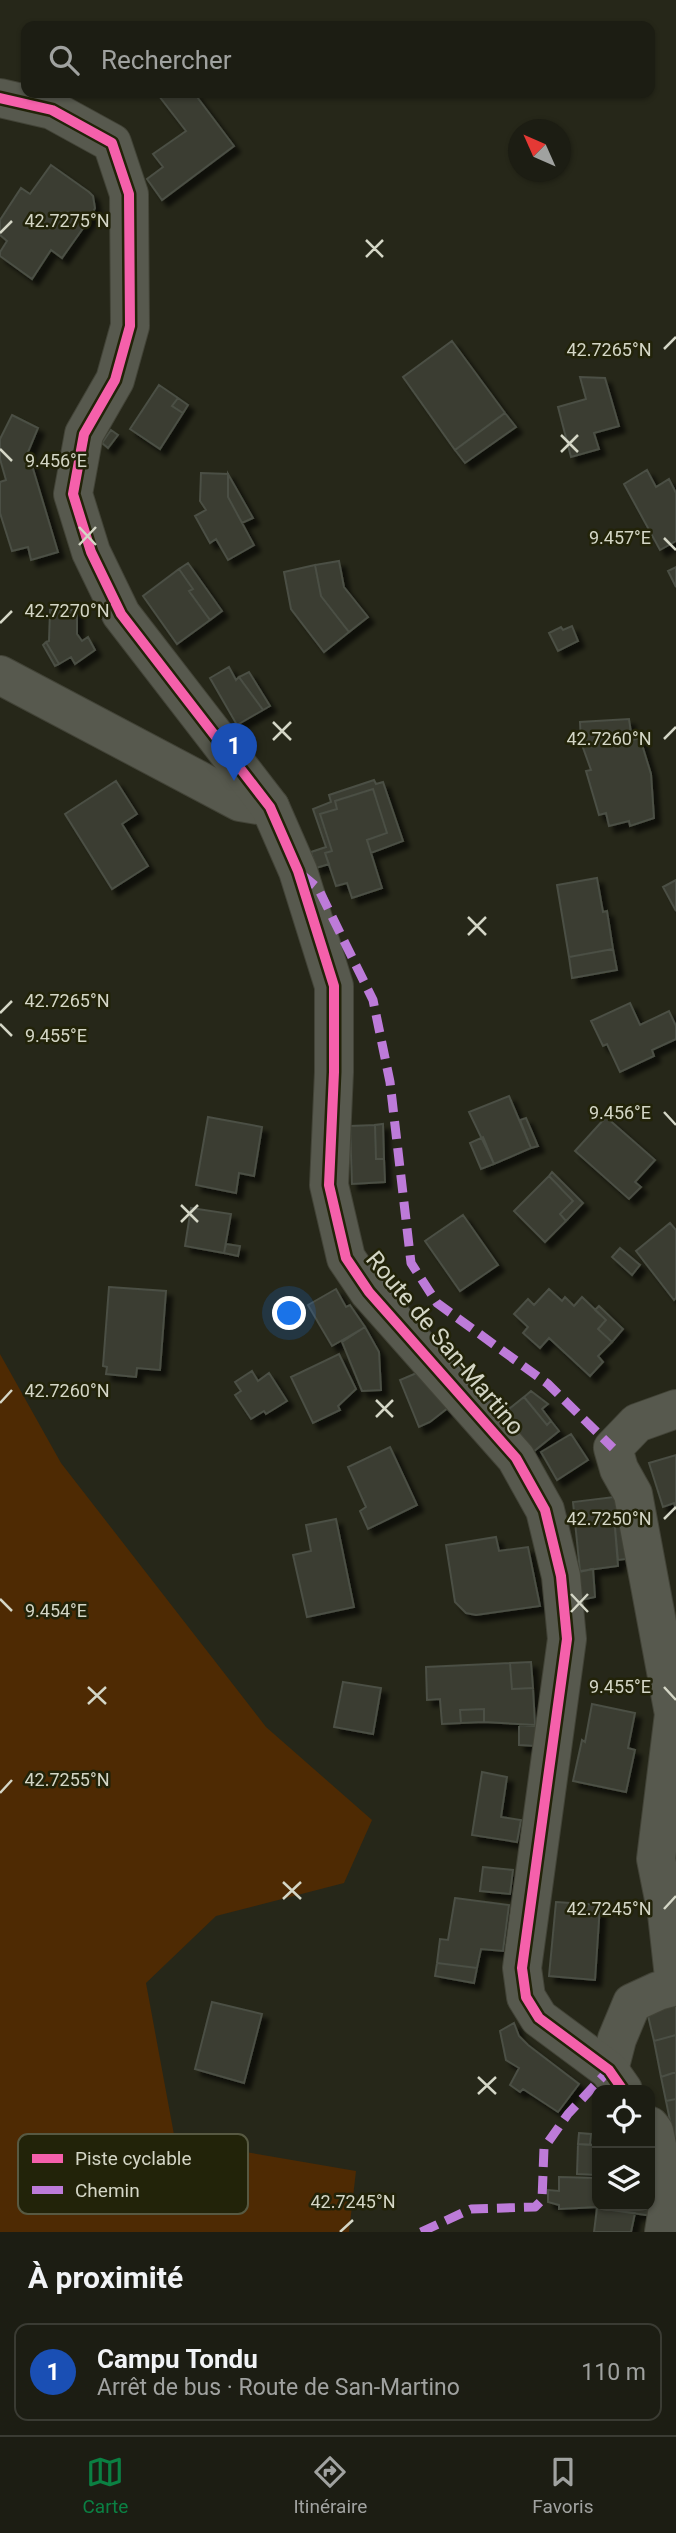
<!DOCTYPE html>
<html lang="fr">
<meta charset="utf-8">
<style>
:root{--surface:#1c1d13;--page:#25261c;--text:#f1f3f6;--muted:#a0a2a0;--line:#3a3b33;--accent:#0b8043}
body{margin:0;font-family:Roboto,sans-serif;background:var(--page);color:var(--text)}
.controls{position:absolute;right:21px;bottom:21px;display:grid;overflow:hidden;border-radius:14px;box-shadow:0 2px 5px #0004}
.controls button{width:63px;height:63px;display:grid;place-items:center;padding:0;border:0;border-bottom:2px solid var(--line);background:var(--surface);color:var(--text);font:35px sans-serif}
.compass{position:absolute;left:508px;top:119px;width:63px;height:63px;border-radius:50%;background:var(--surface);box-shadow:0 2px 5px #0004;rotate:315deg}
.you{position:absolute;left:290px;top:1314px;width:24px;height:24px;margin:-18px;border:5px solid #fff;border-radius:50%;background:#1a73e8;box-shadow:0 0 0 10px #1a73e833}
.badge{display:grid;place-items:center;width:46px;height:46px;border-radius:50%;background:var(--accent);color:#fff;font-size:23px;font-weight:700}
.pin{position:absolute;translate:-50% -58px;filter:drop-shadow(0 2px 4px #0008)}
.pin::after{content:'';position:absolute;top:37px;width:24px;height:21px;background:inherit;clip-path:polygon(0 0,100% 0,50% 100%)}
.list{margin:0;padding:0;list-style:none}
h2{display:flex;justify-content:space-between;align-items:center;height:91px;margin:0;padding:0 28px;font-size:30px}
h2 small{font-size:23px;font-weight:400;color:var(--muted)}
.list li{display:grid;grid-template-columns:46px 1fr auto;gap:21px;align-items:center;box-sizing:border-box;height:98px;margin:0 14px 14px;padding:0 14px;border:2px solid var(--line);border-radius:14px}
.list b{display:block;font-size:26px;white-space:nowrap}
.list p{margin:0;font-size:23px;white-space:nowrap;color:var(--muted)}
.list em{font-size:23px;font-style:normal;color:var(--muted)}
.icon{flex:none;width:38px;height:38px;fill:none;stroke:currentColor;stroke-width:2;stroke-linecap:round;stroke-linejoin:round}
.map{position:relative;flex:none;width:676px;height:2232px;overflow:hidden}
.search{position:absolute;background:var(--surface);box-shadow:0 2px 5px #0004;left:21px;right:21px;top:21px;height:77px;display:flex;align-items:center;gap:18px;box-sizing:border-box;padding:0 24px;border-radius:14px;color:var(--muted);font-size:26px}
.sheet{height:203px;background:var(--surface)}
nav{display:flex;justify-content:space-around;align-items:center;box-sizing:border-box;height:98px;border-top:2px solid var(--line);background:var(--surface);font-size:19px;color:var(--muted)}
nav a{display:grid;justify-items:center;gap:4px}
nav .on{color:var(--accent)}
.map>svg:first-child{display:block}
.green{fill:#4e2a03}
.building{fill:#3a3d33;stroke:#4b4f44;stroke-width:2;filter:url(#shadow)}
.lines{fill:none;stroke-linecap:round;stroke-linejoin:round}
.street-casing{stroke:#424337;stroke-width:40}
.secondary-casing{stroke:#424337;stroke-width:40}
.street{stroke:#57594e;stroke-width:38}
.secondary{stroke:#57594e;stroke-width:38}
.quiet{stroke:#bd7bd9;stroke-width:9;stroke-dasharray:18 9;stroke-linecap:butt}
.cycleway-casing{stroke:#222309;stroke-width:15}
.cycleway{stroke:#f560ab;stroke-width:10}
.ticks{fill:none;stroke:#d4d6c6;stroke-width:2.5}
.labels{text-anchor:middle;stroke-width:5;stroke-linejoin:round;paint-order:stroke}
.street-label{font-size:24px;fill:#d4d6c6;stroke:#222309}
.key{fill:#222309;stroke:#575942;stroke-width:2}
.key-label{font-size:19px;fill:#d4d6c6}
.ticks-label{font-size:18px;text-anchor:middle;fill:#d4d6c6;stroke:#222309;stroke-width:5;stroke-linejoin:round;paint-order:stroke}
</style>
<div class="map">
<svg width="676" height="2232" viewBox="0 0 676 2232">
<defs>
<filter id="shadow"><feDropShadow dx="6" dy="6" stdDeviation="2" flood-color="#0009"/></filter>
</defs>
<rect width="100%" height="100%" fill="#262719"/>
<!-- green -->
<path class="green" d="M0,1354L61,1463L266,1727L372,1820L344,1883L216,1916L146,1983L175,2140L356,2171L349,2232H0Z"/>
<!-- building -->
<path class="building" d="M163,93H194L234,146L162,200L147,179L163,167L153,154L186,131L159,96Z
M51,165L89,192L93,196L95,208L91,217L62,258L51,250L32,279L0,256V252L7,241L0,235V220L21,188L30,194Z
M452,341L505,413L455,450L403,377Z
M580,377L605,378L619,426L594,433L599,449L571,457L558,407L586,399Z
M159,385L178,398L172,406L183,413L160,449L130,429Z
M178,398L188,405L183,413L172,406Z
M505,413L516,427L465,463L455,450Z
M12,415L38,428L28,452L58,552L31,560L28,547L12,551L0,513V482L6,480L0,459V439Z
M111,430L118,435L108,448L102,443Z
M647,470L656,487L669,479L676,493V541L660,550L624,484Z
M201,473L228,474V497L254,545L228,560L216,539L210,543L195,516L206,510L200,501Z
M228,474L253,518L242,523L228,497Z
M339,561L344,587L368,617L349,632L321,596L315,565Z
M188,563L222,611L210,620L189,591L193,589L179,569Z
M315,565L321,596L349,632L324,652L291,609L284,572Z
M676,567V587L668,571Z
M179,569L193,589L189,591L210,620L177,644L143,596Z
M50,610H77V634L82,641L88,637L95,650L75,664L71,657L59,664L46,642L49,641Z
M572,626L578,641L558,651L549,633L561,627L563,630Z
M46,642L59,664L55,666L43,645Z
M229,667L236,680L239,677L263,710L237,725L210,678Z
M249,672L270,706L263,710L239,677Z
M629,719L632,740L640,738L651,774L654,818L630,826L629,821L609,826L606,813L599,815L586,771L591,770L581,742L580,722Z
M374,780L376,784L383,782L403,841L371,853L367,840L387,833L373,789L335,801L337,809L320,814L332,851L325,853L329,864L316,868L311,852L326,847L313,809L331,802L329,795Z
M116,781L137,814L122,824L148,866L112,889L65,814Z
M373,789L387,833L367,840L382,888L352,898L347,883L336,886L325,853L332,851L320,814L337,809L335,801Z
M597,878L603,912L607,911L613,949L569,957L557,885Z
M676,880V911L663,887Z
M613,949L617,970L572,978L569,957Z
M630,1003L640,1025L669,1011L676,1026V1039L652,1050L654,1056L620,1072L607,1044L603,1046L591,1021Z
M509,1096L531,1148L494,1164L469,1112Z
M208,1117L262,1127L254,1176L239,1173L236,1193L196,1185Z
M606,1117L655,1160L635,1182L641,1187L629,1199L575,1151Z
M526,1118L538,1146L531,1148L520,1120Z
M383,1124L384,1159H376L375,1125Z
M375,1125L376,1159H384L385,1182L352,1184L350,1126Z
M483,1137L494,1164L481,1169L470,1143Z
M552,1172L583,1203L566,1221L560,1214L573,1201L549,1176Z
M549,1176L573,1201L560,1214L566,1221L545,1242L514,1211Z
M191,1208L231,1214L224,1253L185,1246Z
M463,1215L498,1265L460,1291L425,1241Z
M670,1223L676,1230V1298L674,1300L636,1251Z
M226,1244L240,1246L238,1256L224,1253Z
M620,1248L640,1265L632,1275L612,1257Z
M109,1287L166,1291L160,1370L137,1368L136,1377L106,1374L107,1367L103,1366Z
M336,1289L346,1307L350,1305L365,1327L332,1346L308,1305Z
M549,1289L562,1301L565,1297L574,1306L582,1297L606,1320L598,1329L612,1342L598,1356L603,1362L590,1376L549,1338L540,1348L523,1333L528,1327L514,1314L528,1299L534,1305Z
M599,1306L623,1329L612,1342L598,1329L606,1320L595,1310Z
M365,1327L379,1352L381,1390L362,1391L342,1342Z
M339,1354L356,1389L338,1406L340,1410L313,1423L291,1377Z
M252,1371L258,1381L269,1373L287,1401L266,1414L264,1411L251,1419L235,1395L241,1391L235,1382Z
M419,1372L449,1407L430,1422L419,1427L400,1380Z
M531,1391L548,1404L542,1409L551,1421L547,1425L524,1397Z
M524,1397L547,1425L551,1421L559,1431L533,1452L516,1432L518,1429L504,1413Z
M571,1434L588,1460L557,1480L541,1452Z
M390,1447L417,1505L368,1529L360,1511L366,1507L348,1467Z
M676,1455V1510L674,1503L663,1507L649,1463Z
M622,1496L628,1514L614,1516L618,1566L580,1571L573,1502Z
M628,1514L635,1558L618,1560L614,1516Z
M336,1519L354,1607L307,1617L293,1555L311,1551L306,1525Z
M496,1537L499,1551L528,1547L540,1606L476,1615L466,1613L455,1602L446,1545Z
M593,1569L595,1597L581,1600L579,1572Z
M531,1662L533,1688L512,1689L510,1663Z
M510,1663L512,1689L533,1688L535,1725L484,1722V1709L460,1710L461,1723L442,1724L440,1699L427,1700L426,1667Z
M343,1682L381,1688L373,1734L334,1727Z
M592,1704L635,1713L628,1748L635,1750L626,1792L573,1781L582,1740L585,1742Z
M484,1709V1722L461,1723L460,1710Z
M519,1725L536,1726V1746L519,1745Z
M482,1772L507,1777L501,1817L521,1820L517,1842L472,1835Z
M483,1867L513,1870L510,1894L480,1891Z
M455,1898L509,1905L503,1951L481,1949L477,1968L437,1963L440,1939L448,1940Z
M556,1902L600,1905L595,1980L549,1976Z
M437,1963L477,1968L474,1983L435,1976Z
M676,1996V2035L654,2041L645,2003Z
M212,2002L262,2014L244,2083L195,2069Z
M514,2023L519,2036L528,2045L579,2084L558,2112L523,2089L520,2092L510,2085L519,2068L506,2060L500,2031Z
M676,2035V2072L661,2077L654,2041Z
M676,2072V2099L666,2101L661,2077Z
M676,2099V2150L666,2101Z
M579,2133L591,2134L590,2145L578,2144Z
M578,2144L597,2145V2175L577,2174Z
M559,2177L597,2178L598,2207L559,2209V2205L548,2202V2190L559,2191Z
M598,2206H650L659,2217L597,2208Z
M597,2208L635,2213L631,2232H594Z"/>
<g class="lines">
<defs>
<path id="street" d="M0,675L240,802L270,807
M675,1986L667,1914L656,1859L674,1714L633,1494L619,1469L613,1448L637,1423L676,1409
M609,2070L617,2039L632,2003L658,1991L676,1986"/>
<path id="secondary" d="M0,98L52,110L112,143L129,194L130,326L115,380L84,434L73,494L91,552L121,614L270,807L298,871L334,986V1072L329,1185L346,1258L369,1292L516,1458L545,1510L561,1576L567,1639L522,1968L526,1997L539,2018L609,2070L623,2090
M650,2126L654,2131L669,2201L664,2232"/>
</defs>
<!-- street casing -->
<use href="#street" class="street-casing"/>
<!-- secondary casing -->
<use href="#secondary" class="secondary-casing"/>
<!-- street -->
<use href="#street" class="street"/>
<!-- secondary -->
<use href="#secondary" class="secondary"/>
<!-- quiet -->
<path class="quiet" d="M301,874L318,888L373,1000L390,1082L411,1263L437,1303L548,1384L613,1448
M421,2232L471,2209L535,2207L542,2200L544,2148L568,2114L609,2070"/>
<defs>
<path id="cycleway" d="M0,98L52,110L112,143L129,194L130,326L115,380L84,434L73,494L91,552L121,614L270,807L298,871L334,986V1072L329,1185L346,1258L369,1292L516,1458L545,1510L561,1576L567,1639L522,1968L526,1997L539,2018L609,2070L623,2090"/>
</defs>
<!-- cycleway casing -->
<use href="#cycleway" class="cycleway-casing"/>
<!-- cycleway -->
<use href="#cycleway" class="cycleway"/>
</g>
<!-- ticks -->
<path class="ticks" d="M0,233L12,221M366,240L383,257M366,257L383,240M664,349L676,337M561,435L578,452M0,449L12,461M561,452L578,435M79,527L96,545M664,538L676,550M79,545L96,527M0,623L12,611M273,722L291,740M664,739L676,727M273,740L291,722M468,917L486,935M468,935L486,917M0,1013L12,1001M0,1024L12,1036M664,1112L676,1125M181,1205L198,1222M181,1222L198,1205M376,1400L393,1417M0,1403L12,1390M376,1417L393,1400M664,1519L676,1507M571,1594L588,1612M0,1599L12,1611M571,1612L588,1594M88,1687L106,1704M664,1687L676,1700M88,1704L106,1687M0,1793L12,1780M283,1882L301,1899M283,1899L301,1882M664,1909L676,1896M478,2077L496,2094M478,2094L496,2077M340,2232L353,2220"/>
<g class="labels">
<!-- street labels -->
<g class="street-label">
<text transform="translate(445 1343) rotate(50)" y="8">Route de San-Martino</text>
</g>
</g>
<!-- legend -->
<rect x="18" y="2134" width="230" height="80" rx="10" class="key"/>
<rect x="32" y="2154" width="31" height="9" fill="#f560ab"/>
<rect x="32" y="2186" width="31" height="8" fill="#bd7bd9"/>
<g class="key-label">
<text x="75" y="2165">Piste cyclable</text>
<text x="75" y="2197">Chemin</text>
</g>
<g class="ticks-label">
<text x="67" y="227">42.7275°N</text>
<text x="609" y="356">42.7265°N</text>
<text x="56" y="467">9.456°E</text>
<text x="620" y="544">9.457°E</text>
<text x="67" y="617">42.7270°N</text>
<text x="609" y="745">42.7260°N</text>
<text x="67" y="1007">42.7265°N</text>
<text x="56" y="1042">9.455°E</text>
<text x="620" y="1119">9.456°E</text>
<text x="67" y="1397">42.7260°N</text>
<text x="609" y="1525">42.7250°N</text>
<text x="56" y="1617">9.454°E</text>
<text x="620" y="1693">9.455°E</text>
<text x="67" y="1786">42.7255°N</text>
<text x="609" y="1915">42.7245°N</text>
<text x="353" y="2208">42.7245°N</text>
</g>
</svg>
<div class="controls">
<button><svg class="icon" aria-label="locate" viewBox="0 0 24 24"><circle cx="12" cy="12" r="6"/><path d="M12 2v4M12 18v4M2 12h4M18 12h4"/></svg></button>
<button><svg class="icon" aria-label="layers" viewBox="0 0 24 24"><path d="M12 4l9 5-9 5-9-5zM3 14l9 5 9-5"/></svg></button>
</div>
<svg class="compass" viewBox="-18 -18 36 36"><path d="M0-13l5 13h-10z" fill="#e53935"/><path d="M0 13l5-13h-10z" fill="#a0a2a0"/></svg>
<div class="you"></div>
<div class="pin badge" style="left:234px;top:781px;background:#1a4fb4">1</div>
<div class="search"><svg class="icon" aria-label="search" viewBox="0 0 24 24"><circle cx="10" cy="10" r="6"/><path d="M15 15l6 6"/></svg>Rechercher</div>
</div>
<section class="sheet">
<h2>À proximité<small></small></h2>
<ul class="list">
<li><span class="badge" style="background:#1a4fb4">1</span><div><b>Campu Tondu</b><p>Arrêt de bus · Route de San-Martino</p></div><em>110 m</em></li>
</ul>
</section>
<nav>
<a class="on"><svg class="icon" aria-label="map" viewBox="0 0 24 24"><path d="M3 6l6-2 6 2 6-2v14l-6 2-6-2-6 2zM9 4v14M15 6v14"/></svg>Carte</a>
<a><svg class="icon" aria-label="directions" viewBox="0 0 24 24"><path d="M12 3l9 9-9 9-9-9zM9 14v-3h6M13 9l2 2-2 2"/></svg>Itinéraire</a>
<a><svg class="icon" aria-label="saved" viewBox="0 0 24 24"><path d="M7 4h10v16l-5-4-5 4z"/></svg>Favoris</a>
</nav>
